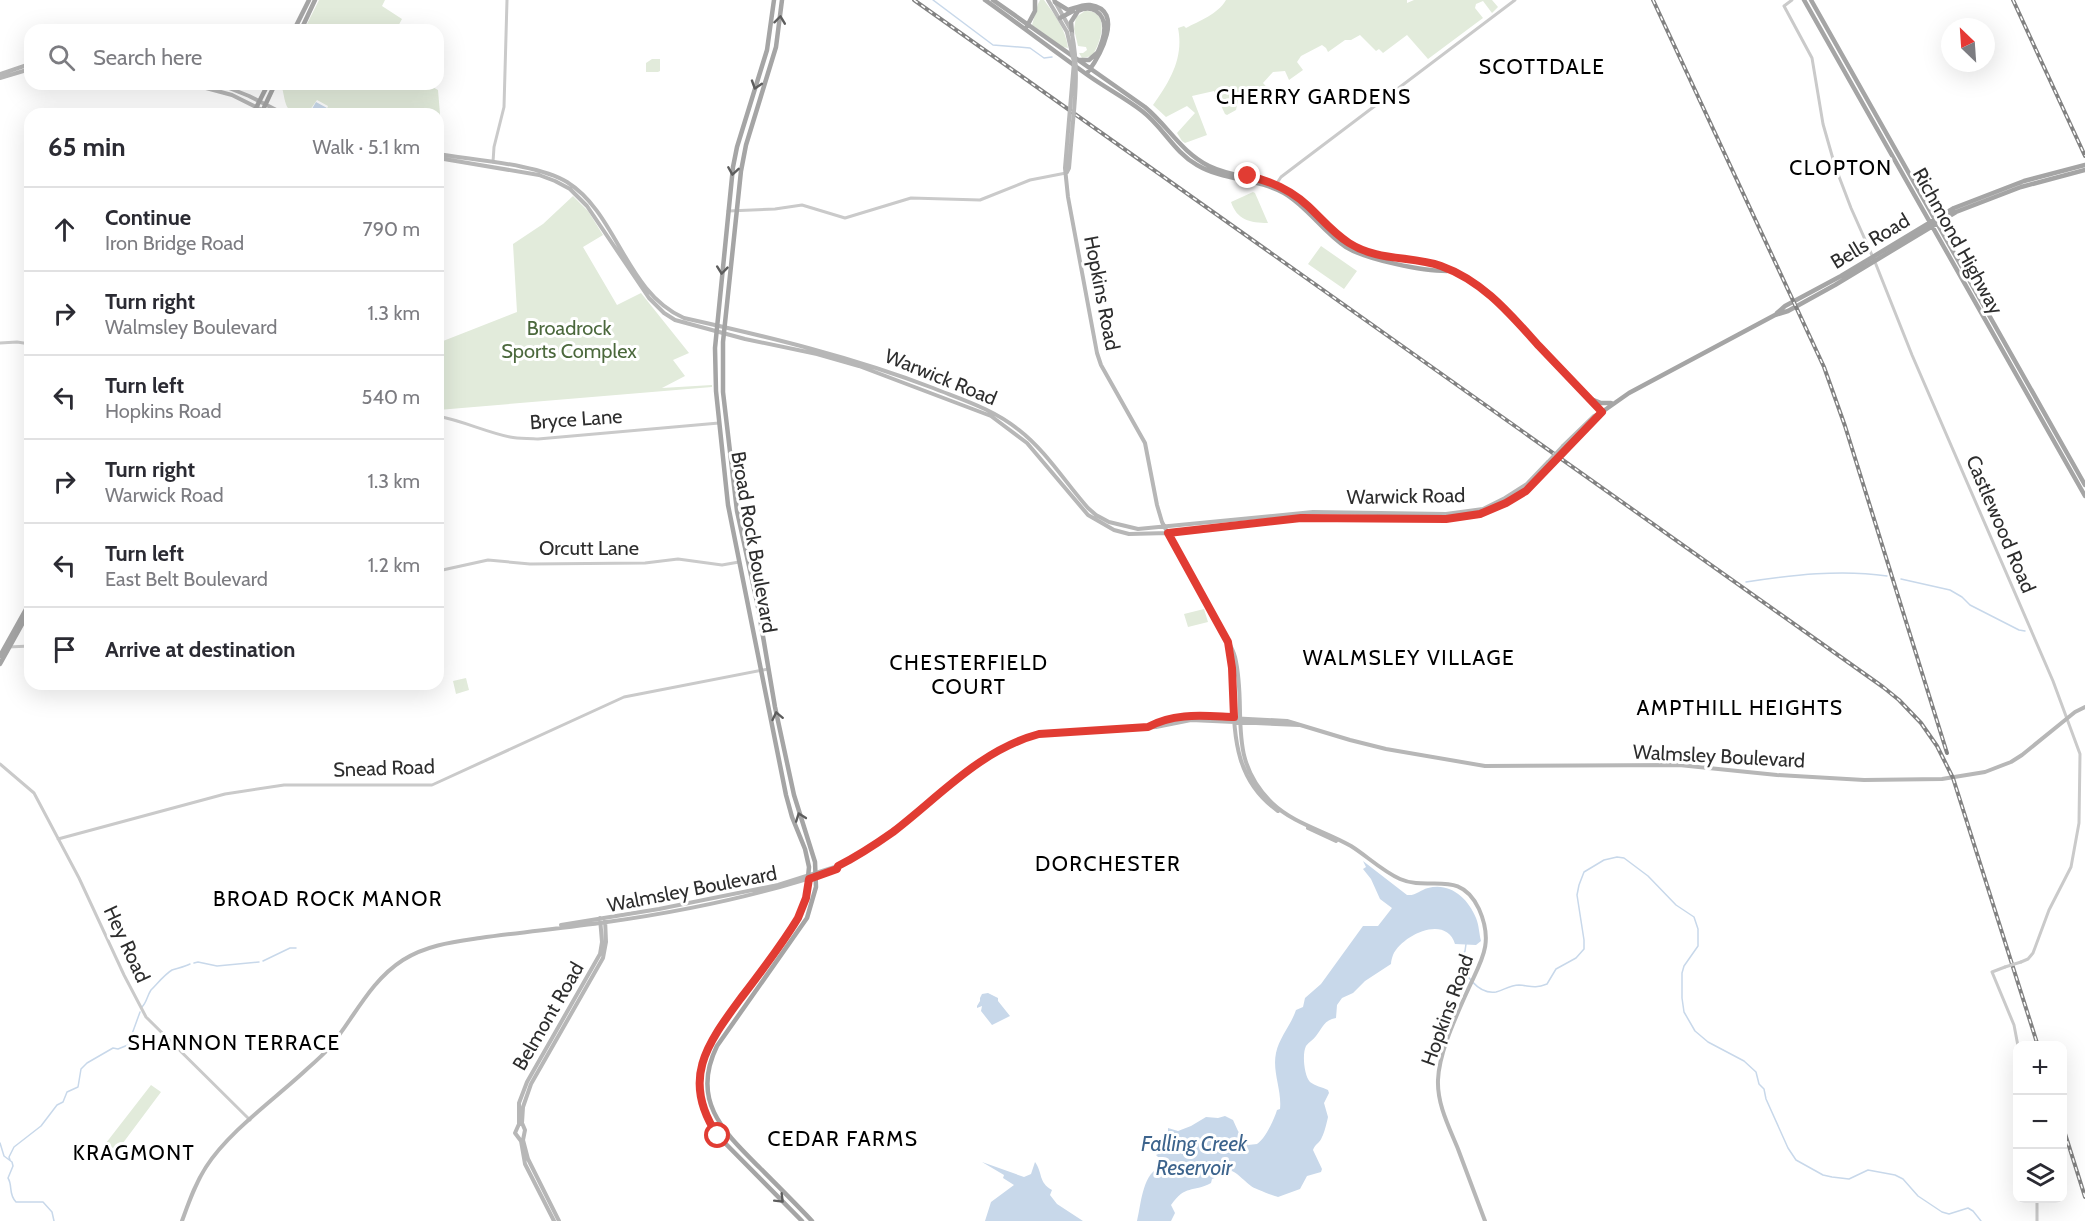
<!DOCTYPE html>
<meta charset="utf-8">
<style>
:root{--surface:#fff;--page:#f2f2f3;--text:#2b2b33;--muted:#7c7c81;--line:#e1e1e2}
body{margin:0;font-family:Cabin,sans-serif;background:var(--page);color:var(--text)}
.controls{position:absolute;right:18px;bottom:18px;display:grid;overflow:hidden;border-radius:12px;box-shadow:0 6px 24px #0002}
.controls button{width:54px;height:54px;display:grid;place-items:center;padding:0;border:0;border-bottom:2px solid var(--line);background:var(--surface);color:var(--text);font:30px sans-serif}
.compass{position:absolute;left:1941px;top:18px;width:54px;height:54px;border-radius:50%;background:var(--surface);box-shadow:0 6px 24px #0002;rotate:335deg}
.stop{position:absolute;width:18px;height:18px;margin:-14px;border:4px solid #e13c33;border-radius:50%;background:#fff}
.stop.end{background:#e13c33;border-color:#fff;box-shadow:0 2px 6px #0008}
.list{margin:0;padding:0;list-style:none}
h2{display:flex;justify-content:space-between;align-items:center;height:78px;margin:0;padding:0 24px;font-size:26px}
h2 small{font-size:20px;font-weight:400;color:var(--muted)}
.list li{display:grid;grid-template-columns:39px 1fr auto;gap:18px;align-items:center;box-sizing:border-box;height:84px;padding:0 24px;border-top:2px solid var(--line)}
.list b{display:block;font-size:22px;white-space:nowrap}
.list p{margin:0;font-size:20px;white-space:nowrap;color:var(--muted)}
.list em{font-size:20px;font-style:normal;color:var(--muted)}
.icon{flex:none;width:33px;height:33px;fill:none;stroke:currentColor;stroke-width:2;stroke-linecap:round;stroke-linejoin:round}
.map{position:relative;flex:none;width:2085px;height:1221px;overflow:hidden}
.search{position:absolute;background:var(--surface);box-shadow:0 6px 24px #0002;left:24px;top:24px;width:420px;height:66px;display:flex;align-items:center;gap:15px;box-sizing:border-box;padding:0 21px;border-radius:18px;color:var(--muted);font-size:22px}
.panel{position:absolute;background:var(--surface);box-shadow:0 6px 24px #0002;left:24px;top:108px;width:420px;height:582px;border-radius:18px}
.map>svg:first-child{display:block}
.green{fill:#e2ebdb}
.water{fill:#c8d8ea}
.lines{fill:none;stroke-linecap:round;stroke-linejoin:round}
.stream{stroke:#c8d8ea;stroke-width:1.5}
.tertiary{stroke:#cacaca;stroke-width:3}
.secondary{stroke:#b7b7b7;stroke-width:4}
.primary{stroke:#a5a5a5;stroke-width:4.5}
.rail-casing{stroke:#828282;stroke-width:4}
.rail{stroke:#fff;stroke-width:1.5;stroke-dasharray:4.5;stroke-linecap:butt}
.tertiary-bridge{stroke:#cacaca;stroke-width:3}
.secondary-bridge{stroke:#b7b7b7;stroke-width:4}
.oneway{stroke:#5d5d5d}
.route{stroke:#e13c33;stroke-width:8}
.labels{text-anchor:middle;stroke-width:6;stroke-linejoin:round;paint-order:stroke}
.street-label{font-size:20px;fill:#2d2d2d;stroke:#fff}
.park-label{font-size:20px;fill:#4b683c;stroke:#fff}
.neighbourhood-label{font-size:21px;letter-spacing:1.5px;fill:#000;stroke:#fff}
.water-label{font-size:21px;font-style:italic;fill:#3d648d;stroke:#fff}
</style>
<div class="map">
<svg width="2085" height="1221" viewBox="0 0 2085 1221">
<rect width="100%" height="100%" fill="#fff"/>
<!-- green -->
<path class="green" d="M319,0H385L382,6L402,19L396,30H304Z
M1040,0H1044C1055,15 1066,30 1068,48L1062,47L1032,25L1038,4Z
M1226,0H1407V3L1414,0H1492L1498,7L1492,13L1483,1L1476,4L1475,8L1483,18L1428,59L1407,35L1383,53L1379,49L1376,51L1360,35L1351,40H1345L1328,52L1326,48L1322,45L1301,56L1297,62L1303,70L1289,80L1285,71L1273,72L1263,83L1272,93L1258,102L1250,92L1238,100L1236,110L1227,115L1225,114L1214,91L1192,96L1207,135L1185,143L1182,141L1177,133L1195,113L1187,106L1166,117L1153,105C1170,81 1184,58 1178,28L1184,26L1186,28C1199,21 1218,14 1226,0Z
M1085,11C1111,10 1101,43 1092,56L1082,58L1079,53H1083L1087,50L1086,47L1078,46L1074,29L1076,17Z
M652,59H660V71L658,72H646V63Z
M281,84H427L438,90L441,126H438V114H325L328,106L317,100L307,114C282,114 287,103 281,84Z
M1253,192L1255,193L1268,223C1250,223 1237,220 1231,202Z
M573,196L588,211L603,235L583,247L617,305L641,293L689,353L673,360L685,376L662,388L712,385V387L438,410V343L517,312L513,244L543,224Z
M1321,246L1357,271L1344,289L1308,264Z
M1204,609L1208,622L1188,627L1184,614Z
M466,678L469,690L456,694L453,681Z
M151,1085L161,1092L117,1151L106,1143Z"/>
<!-- water -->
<path class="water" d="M316,102L327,108L324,114H309Z
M1363,861L1407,895C1416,896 1420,890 1428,888C1450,882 1468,898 1476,918C1479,925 1479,933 1481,941L1476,945L1455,944C1446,914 1402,935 1393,955C1392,958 1391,961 1391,964L1365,981L1353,993L1342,998L1337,1005L1336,1018C1324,1020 1323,1027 1316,1036C1313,1040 1309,1042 1306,1046C1302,1054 1304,1075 1310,1082C1315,1086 1322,1087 1328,1090L1329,1093L1324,1103L1328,1117C1327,1122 1324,1134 1322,1137C1320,1143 1315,1144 1313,1150L1322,1169L1321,1172L1307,1176L1300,1189L1278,1197C1274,1196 1253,1188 1251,1186C1244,1181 1240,1175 1232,1171L1212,1179L1211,1183C1192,1193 1186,1184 1171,1205L1175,1213L1171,1221H1137C1141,1205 1142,1177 1158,1168L1159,1158L1156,1155L1160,1153L1161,1148H1164L1168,1140V1128L1178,1131L1191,1126L1206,1117L1218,1118L1225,1116L1233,1120L1238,1131L1248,1145L1257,1144C1265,1139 1274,1120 1277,1110L1280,1109C1282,1090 1272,1072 1276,1053C1279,1038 1291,1025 1296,1010L1303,1007L1305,998L1321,984L1363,926H1378L1392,908L1380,899L1371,879L1363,869L1366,867Z
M988,993L998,998V1001L1010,1016L992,1025L981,1011L982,1006L977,1008V1006L980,1001V998L982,994Z
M982,1162L1024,1177L1031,1174L1035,1162C1043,1173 1038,1182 1052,1190L1050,1195L1057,1204L1083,1221H985L991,1202L1014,1185L1003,1178L1004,1175Z"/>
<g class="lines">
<!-- stream -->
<path class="stream" d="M933,0L993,45L1030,48L1044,58L1052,57
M1901,579L1950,590L1962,597L1970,605L2019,630L2025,631
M1746,582C1793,575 1840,569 1887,576
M1466,944L1465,951L1460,959C1463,973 1478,995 1496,992C1504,990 1510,985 1519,985C1531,986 1534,989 1547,984L1556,969L1576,958L1584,949V940L1577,895L1579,885L1584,872L1604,860L1617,857L1624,858L1648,876L1676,905L1694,917L1698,929V946L1684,966L1682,973V998L1684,1012L1695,1031L1708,1042L1744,1061L1756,1072L1759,1084L1764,1089L1766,1099L1788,1148L1796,1160L1823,1175L1832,1177L1849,1179L1868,1170L1895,1175L1903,1179L1918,1196L1942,1212L1949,1214L1968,1208L1973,1211L1981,1221
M263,961L290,948H296
M194,963L198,962L217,966L259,962
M142,1007C147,1002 147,996 151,990C157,984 165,974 172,970C178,968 184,967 190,964
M0,1143L4,1156L12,1162L13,1166L8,1178C13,1186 8,1194 16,1202H43L52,1212L54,1221
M10,1160L9,1157L14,1147L41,1126L57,1105L63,1102L67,1092L78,1087L81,1069L87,1063L113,1048L118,1049L128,1045L140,1012"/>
<!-- tertiary -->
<path class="tertiary" d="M1792,0L1784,6L1812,58L1823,124L1835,166L1851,208L1875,262L1912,355L2053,681L2080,754L2079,823L2071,867L2049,910L2033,953L2028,959L2021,962
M493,162L494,147L504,107L507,0
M1275,186L1281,177L1302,161L1515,0
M728,211L775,209L802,205L845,218L911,198L980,200L1030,180L1066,173
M0,343L17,342L30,344
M438,416C463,421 486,432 510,437C519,439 529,438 538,439L719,423
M438,571L488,560L530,564L645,563L678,559L722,565L739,562
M8,647L30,646
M0,764L34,793L79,878L124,975L146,1017L250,1120
M58,839L225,794L284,785H432L624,697L768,669
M2005,967L1992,972L2014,1025L2018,1046
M2037,1221V1198"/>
<!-- secondary -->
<path class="secondary" d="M1048,0L1067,32
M1054,0L1071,30
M0,74L30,64
M0,78L30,69
M121,84L139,86L173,84
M191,84L232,95L270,114
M219,84L249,96L284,114
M1069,120L1065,168L1068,197L1097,353L1101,365L1145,443L1157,505L1162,522C1176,549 1190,576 1205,602C1214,617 1231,642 1235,657C1248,711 1225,757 1272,803C1294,824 1325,831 1351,846C1367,856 1382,871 1400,879C1429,892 1460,868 1479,909C1495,945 1480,962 1466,994C1455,1019 1439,1053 1438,1080C1437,1104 1449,1127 1458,1149C1467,1173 1476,1197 1485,1221
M438,154C473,160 538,164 567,182C618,214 625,292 684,318C769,337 852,357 933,388C963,400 993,409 1019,430C1046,451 1065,482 1088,508L1096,515L1109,522L1138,529L1313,512L1446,514L1483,509L1505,498L1527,484L1548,462
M438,158L539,175L555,181L570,189L587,206L649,298L664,313L675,320L745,339L817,354L859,366L991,416L1027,443L1088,515L1114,530L1129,534L1168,533L1301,518H1459C1502,510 1521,496 1551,465
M1067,172L1069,168L1073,122
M1563,446L1594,416L1602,412
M1567,449L1601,413
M1228,642C1227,653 1232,664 1232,675C1235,727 1230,777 1278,811
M1149,727L1169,719L1191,716L1287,721L1350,740L1386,749L1485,766L1679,765L1777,775L1864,780L1942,779L1985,772L2011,762L2022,755L2075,712L2085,707
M1308,828L1336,841
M561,925L659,909L778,885L838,866
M182,1221C189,1202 195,1184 206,1167C229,1131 275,1099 307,1069C315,1062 323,1055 330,1047C354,1018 370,981 403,960C427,945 453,942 480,938C523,932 565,928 607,922C685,911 763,895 837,869L839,866L893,832L972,767L1004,747L1030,737L1039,734L1156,727L1191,720L1299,725
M554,1221L525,1164L521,1141L515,1133L519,1124V1103L527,1082L600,954L602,942L600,918
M559,1221L528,1159L523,1140L525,1130L522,1123L523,1107L531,1084L603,958L606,942L605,918"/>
<!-- primary -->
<path class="primary" d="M774,0L767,50L737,147L733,167L715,348L716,391L728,505L786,795L792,817L805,849L809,867L806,898L795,923L711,1041L702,1066L700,1089L703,1109L718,1136L802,1221
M782,0L776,47L746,145L741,171L723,342V392L737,511L758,607L775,707L794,795L815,862L816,887L807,918L717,1046C690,1101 724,1132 760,1168C778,1186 795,1203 812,1221
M985,0C1020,25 1054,51 1089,76C1106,88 1125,98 1142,111C1163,127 1174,152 1197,165C1224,181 1257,178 1284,193C1308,207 1323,232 1346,247C1367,260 1423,271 1447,271
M993,0L1145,107C1168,126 1181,152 1209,166C1235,179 1265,176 1291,192C1316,209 1333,237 1361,249C1387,260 1416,257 1442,266C1452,270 1465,276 1474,282C1494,294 1508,313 1524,329C1550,357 1576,384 1602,412L1629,393L1775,315L1788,311L1835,285L1956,212L2021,187L2085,170
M1804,0L2085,496
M1811,0L2085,485
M1055,2L1068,10C1075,8 1083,4 1090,5C1126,10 1099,57 1088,72
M1060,18L1073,11
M1026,28L1035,11V0
M294,30L309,0
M301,30L315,0
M1072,34L1071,22L1078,11C1084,8 1090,7 1096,11C1111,21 1102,44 1096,56
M1079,60H1089L1097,53
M253,114L268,84
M261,114L275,84
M1777,313L1785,306L1841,276L1954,208L2024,181L2085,165
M1591,399L1601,403H1611
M0,656L30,602
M0,664L30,610"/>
<defs>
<path id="rail" d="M914,0L1883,687L1899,700L1921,723L1937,746L1953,778L2038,1046
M1653,0L1824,367L1845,426L1947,753
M2013,0L2085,156
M2062,1124L2085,1197"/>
</defs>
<!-- rail casing -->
<use href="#rail" class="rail-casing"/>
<!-- rail -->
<use href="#rail" class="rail"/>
<!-- tertiary-bridge -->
<path class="tertiary-bridge" d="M2005,967L2021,962"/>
<!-- secondary-bridge -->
<path class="secondary-bridge" d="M1067,32L1074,62L1069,120
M1072,34C1078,64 1076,91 1073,122
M1548,462L1563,446
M1551,465L1567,449"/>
</g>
<!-- one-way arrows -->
<defs><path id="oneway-chevron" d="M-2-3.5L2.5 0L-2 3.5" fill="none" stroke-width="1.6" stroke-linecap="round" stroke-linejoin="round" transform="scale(1.5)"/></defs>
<g class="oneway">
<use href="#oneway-chevron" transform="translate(780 20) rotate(-83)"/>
<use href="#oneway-chevron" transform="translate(756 85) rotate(108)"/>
<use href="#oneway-chevron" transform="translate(733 171) rotate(99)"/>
<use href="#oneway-chevron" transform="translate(722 270) rotate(96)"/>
<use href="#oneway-chevron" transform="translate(777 716) rotate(-102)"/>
<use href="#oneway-chevron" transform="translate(800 817) rotate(-110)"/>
<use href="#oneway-chevron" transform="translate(780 1199) rotate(45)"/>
</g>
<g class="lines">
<!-- route -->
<path class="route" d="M718,1136C680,1080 707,1044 741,998C761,972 781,946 798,918L806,898L809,879L837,869L838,866C858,856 876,844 893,832C940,796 980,750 1039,734L1148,727C1175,712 1205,716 1234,717L1232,668L1228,642L1168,533L1301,518L1446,519L1480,514L1506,503L1526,491L1602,412C1581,390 1560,368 1539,346C1510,314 1483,281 1441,266C1411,256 1377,261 1349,243C1333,233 1321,218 1308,206C1291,190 1271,181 1248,176"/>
</g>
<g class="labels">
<!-- street labels -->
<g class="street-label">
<text transform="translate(1870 241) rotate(-31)" y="7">Bells Road</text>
<text transform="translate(1958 241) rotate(61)" y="7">Richmond Highway</text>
<text transform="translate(1102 293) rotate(79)" y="7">Hopkins Road</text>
<text transform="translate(941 377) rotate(22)" y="7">Warwick Road</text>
<text transform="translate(576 419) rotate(-4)" y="7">Bryce Lane</text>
<text transform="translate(1406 496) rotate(-1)" y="7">Warwick Road</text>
<text transform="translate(2001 524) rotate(67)" y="7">Castlewood Road</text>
<text transform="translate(754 542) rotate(80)" y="7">Broad Rock Boulevard</text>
<text x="589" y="555">Orcutt Lane</text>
<text transform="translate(1719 756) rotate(3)" y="7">Walmsley Boulevard</text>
<text transform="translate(384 768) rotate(-2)" y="7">Snead Road</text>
<text transform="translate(692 889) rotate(-11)" y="7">Walmsley Boulevard</text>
<text transform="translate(127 944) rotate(65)" y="7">Hey Road</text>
<text transform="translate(1447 1010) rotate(-70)" y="7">Hopkins Road</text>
<text transform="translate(548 1016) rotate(-60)" y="7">Belmont Road</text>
</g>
<!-- park labels -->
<g class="park-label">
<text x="569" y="335">Broadrock<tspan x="569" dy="23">Sports Complex</tspan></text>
</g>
<!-- neighbourhood labels -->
<g class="neighbourhood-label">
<text x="1542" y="74">SCOTTDALE</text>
<text x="1314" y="104">CHERRY GARDENS</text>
<text x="1841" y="175">CLOPTON</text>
<text x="1409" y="665">WALMSLEY VILLAGE</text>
<text x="969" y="670">CHESTERFIELD<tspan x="969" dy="24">COURT</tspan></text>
<text x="1740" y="715">AMPTHILL HEIGHTS</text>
<text x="1108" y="871">DORCHESTER</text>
<text x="328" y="906">BROAD ROCK MANOR</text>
<text x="234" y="1050">SHANNON TERRACE</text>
<text x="843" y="1146">CEDAR FARMS</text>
<text x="134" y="1160">KRAGMONT</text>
</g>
<!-- water labels -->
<g class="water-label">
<text x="1194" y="1151">Falling Creek<tspan x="1194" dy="24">Reservoir</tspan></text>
</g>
</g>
</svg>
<div class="controls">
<button>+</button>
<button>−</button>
<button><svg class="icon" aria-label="layers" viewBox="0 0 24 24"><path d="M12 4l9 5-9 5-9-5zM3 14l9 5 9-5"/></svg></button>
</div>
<svg class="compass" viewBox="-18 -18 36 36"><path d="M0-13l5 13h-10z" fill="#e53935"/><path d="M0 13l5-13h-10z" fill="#7c7c81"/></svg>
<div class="stop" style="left:718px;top:1136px"></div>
<div class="stop end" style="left:1248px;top:176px"></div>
<div class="search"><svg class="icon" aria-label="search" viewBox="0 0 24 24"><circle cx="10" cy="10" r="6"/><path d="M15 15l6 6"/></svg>Search here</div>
<section class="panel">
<h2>65 min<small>Walk · 5.1 km</small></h2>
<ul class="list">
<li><svg class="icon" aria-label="ahead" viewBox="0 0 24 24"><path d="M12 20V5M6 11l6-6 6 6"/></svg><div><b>Continue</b><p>Iron Bridge Road</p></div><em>790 m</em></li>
<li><svg class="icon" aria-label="right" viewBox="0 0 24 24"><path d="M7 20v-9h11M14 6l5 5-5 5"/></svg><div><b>Turn right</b><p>Walmsley Boulevard</p></div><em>1.3 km</em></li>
<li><svg class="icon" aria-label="left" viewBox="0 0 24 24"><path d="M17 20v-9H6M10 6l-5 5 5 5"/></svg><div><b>Turn left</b><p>Hopkins Road</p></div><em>540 m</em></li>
<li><svg class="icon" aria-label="right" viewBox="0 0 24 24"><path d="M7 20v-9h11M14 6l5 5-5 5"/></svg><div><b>Turn right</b><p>Warwick Road</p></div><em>1.3 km</em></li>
<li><svg class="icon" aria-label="left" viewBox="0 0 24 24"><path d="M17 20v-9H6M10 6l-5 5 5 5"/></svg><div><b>Turn left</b><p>East Belt Boulevard</p></div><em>1.2 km</em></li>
<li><svg class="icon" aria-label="arrive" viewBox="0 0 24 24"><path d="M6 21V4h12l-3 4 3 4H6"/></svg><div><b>Arrive at destination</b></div></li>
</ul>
</section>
</div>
